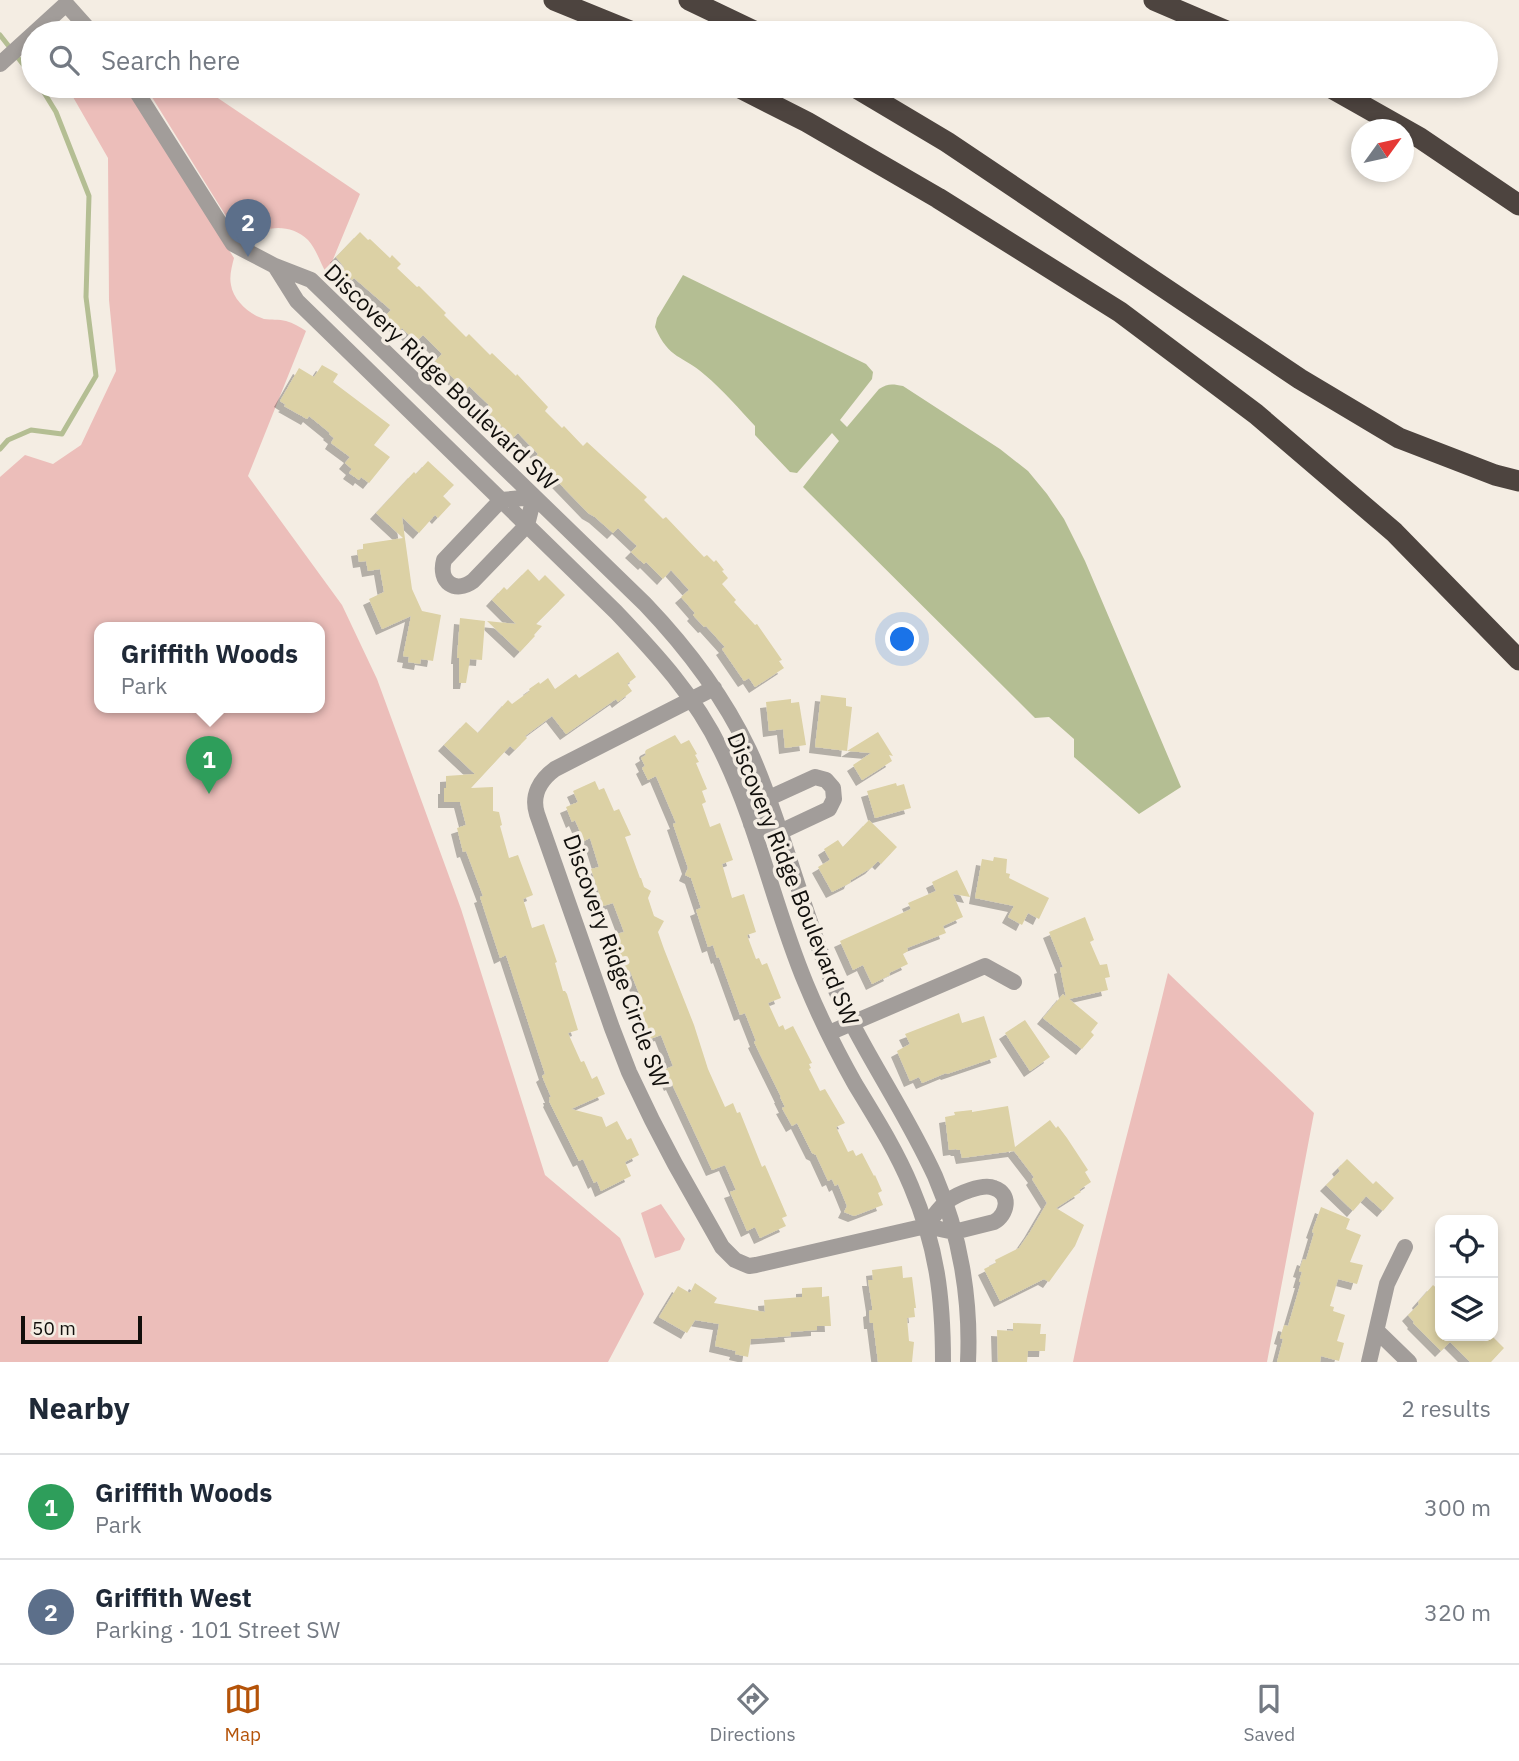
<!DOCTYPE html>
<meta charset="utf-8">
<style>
:root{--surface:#fff;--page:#f6f6f7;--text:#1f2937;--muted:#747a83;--line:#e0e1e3;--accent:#b45309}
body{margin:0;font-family:"IBM Plex Sans",sans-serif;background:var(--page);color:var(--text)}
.controls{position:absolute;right:21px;bottom:21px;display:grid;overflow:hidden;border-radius:14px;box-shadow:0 4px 10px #0003}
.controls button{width:63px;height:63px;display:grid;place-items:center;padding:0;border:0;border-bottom:2px solid var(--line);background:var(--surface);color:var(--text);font:35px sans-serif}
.compass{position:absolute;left:1351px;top:119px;width:63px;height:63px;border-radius:50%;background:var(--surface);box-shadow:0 4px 10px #0003;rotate:57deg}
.scale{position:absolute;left:21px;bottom:18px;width:121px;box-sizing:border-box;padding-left:7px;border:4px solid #110f0c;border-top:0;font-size:19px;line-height:24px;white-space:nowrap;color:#110f0c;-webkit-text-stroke:5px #f4ede3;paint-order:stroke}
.you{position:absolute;left:903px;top:640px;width:24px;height:24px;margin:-18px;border:5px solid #fff;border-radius:50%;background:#1a73e8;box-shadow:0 0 0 10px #1a73e833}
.badge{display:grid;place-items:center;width:46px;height:46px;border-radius:50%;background:var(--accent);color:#fff;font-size:23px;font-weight:700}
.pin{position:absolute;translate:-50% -58px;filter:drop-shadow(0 2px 4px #0008)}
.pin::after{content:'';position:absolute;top:37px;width:24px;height:21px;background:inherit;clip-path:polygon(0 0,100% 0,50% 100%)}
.popup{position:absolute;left:94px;top:622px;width:231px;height:91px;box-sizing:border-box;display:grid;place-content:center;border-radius:14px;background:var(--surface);filter:drop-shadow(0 2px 5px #0005);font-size:23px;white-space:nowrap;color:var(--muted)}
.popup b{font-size:26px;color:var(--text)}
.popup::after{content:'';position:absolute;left:50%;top:100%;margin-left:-14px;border:14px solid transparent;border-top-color:var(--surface)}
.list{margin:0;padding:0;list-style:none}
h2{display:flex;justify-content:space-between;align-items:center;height:91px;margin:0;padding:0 28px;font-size:30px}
h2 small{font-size:23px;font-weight:400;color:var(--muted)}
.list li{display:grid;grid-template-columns:46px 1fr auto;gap:21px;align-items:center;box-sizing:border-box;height:105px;padding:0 28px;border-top:2px solid var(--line)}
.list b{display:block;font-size:26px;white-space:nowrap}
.list p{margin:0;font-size:23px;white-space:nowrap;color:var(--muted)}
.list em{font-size:23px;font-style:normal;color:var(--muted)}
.icon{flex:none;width:38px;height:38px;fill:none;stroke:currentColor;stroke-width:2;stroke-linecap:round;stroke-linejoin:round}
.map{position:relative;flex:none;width:1519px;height:1362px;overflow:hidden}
.search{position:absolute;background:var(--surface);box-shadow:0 4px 10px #0003;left:21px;right:21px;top:21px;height:77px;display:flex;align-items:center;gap:18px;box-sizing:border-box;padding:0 24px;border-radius:38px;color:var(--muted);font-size:26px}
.sheet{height:301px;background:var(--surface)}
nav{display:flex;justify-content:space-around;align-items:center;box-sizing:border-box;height:98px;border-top:2px solid var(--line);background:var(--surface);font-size:19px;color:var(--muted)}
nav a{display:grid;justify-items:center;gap:4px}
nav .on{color:var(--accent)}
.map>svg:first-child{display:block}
.green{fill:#ecbeba;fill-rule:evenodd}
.water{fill:#b4be93}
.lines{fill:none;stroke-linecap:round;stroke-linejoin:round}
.stream{stroke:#b4be93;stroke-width:5}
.building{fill:#dcd1a5;filter:url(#shadow)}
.minor{stroke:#a29d9a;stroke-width:16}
.motorway{stroke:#4d443f;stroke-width:21}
.labels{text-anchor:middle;stroke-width:7;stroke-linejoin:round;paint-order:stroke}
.street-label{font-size:23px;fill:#110f0c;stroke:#f4ede3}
</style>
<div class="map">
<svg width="1519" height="1362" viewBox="0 0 1519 1362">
<defs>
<filter id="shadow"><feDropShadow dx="-6" dy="6" stdDeviation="0" flood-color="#0004"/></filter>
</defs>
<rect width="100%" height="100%" fill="#f4ede3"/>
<!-- green -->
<path class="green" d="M91,86H126L234,258C232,266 229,276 231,285C233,300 250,315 264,319C271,320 279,319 286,321C293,323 300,327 306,331L248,476L342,605L377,679L461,909L545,1175L620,1238L644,1294L608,1362H0V477L25,455L53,464L81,445L116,371L109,300L108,158L73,97ZM99,628H319V708H99Z
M145,86H200L360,194L327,274C320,263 317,250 308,240C290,223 265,226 247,238L239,237Z
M1168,973L1314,1113L1267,1362H1073C1099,1231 1137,1103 1168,973Z
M661,1204L685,1239L680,1250L655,1258L641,1213Z"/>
<!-- water -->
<path class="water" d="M683,275L866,364L873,372L872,379L840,420L847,427L879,389C888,383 893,384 903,386L1000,449L1028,471L1047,494L1064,519L1085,561L1181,787L1139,814L1074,757V739L1049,717L1035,718L803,487L839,441L832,433L797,473L790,472L755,435V426C739,409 723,390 705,375C683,355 669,360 655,327L657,318Z"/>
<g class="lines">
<!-- stream -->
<path class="stream" d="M0,35L33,77
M0,449L8,440L31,430L62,434L96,376L86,297L89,196L56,112L40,86"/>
</g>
<!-- building -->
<path class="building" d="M360,232L368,240L370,239L390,258L392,255L401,264L397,268L417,287L419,286L446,313L444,315L466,337L469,334L490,355L492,353L516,376L517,374L548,407L545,411L562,428L564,426L583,446L587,442L647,497L644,500L663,519L666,517L704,557L707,555L714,562L716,560L724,570L722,571L728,578L722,584L736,600L734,602L755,625L757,624L782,660L779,661L784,668L755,687L749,678L744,681L722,649L725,647L706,626L704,627L693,615L695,613L681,597L689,590L671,570L663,579L646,562L644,564L631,552L637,546L618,528L613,533L595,517L588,513L535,458L538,454L518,433L513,438L485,409L489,405L469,386L466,390L435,361L442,354L423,335L416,342L402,328L400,330L385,316L391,310L354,278L352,280L342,269L344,267L336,257Z
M322,365L338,374L333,382L390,425L374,445L390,457L369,483L361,477L359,480L349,473L352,469L345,463L350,457L331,443L334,438L329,434L330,433L309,416L307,419L284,406L286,405L280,401L299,368L314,377Z
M428,461L454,485L443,496L451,504L438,518L435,515L419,533L402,517L412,589L422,611L441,615L433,661L421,659L420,664L408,662L409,657L403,656L411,616L382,629L369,599L384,592L380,569L368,571L366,561L359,562L357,550L363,549V544L403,538L376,513L414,472L416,474Z
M528,569L539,581L545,575L565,595L536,624L542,626L534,635L535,636L520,652L487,621L516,624L492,600L504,587L507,590Z
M460,618L485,621L482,660L470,659L466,683H459V658H457Z
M618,652L636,677L627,684L632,691L618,702L616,699L566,734L552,716L525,736L527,738L515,750L510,746L471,788L493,787V811L499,812L502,825L500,826L509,858L518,855L533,895L523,899L532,928L544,924L557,962L555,963L563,991H565L567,994L578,1030L568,1033L581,1062L584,1061L592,1079L597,1076L605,1094L571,1109L602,1117L606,1127L617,1121L627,1140L631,1138L639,1155L625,1162L631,1176L601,1191L597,1181L594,1183L583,1159L579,1161L549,1101L550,1100L549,1097H551L542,1076L545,1074L506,955L500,958L480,897L483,896L466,851L463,852L457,828L466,825L460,802H444V788H446V776L475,774L444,745L466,722L478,733L508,700L512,704L530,691L529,689L539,682L540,684L548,678L555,689L576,674L579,678Z
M821,695L846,698V706L852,707L847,751L815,747Z
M791,699V703L799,702L806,745L785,748L783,729L769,731L766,702Z
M878,732L893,756L889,755L892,761L862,780L853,765L871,753L847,751Z
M675,735L681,744L689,740L697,754L695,755L699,762L696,763L707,789L702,791L706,802L702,804L710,827L720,823L733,860L722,864L732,898L744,894L756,932L747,935L756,959L759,958L762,965L767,963L781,998L768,1003L779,1027L783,1025L785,1030L793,1026L812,1063L809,1064L811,1068L809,1069L820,1091L825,1089L845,1123L836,1127L848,1152L853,1150L856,1156L862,1153L874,1176L875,1175L882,1191L878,1193L883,1205L854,1216L844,1212L847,1206L838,1184L835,1186L832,1179L828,1181L816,1155L812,1153L797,1123L792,1126L782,1108L785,1107L780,1097H781L754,1042L756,1041L745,1013L740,1015L719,957L717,958L713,945L708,947L696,910L701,908L691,878L685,875L688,868L673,824L676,823L656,776L648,780L642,768L645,766L641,758L646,755L645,752L646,750Z
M595,781L599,790L604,788L614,811L619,809L631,835L625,837L640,878H641L644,887L651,891L648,898L654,916L664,921L658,932L664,949L694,1025L708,1069L725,1107L733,1103L737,1113L740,1112L762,1167L765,1165L787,1216L782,1218L786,1226L760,1238L755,1227L747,1231L730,1192L736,1190L725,1165L712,1170L672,1084L670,1085L663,1070L673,1066L661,1035L650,1039L637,1003L642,1001L630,971L623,973L617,955H619L613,935L624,932L613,903L603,906L591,869L599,867L590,838L584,841L575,820L572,822L566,807L578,802L573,791Z
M896,783L897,786L904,784L911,808L875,818L867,791Z
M869,820L897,847L881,864L878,861L871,868L851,880L850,883L832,892L818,867L830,860L824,849L838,840L843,847Z
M994,857L1007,859L1006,873L1010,874L1009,878L1049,898L1039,919L1028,913L1022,925L1008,917L1014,906L975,898L982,859L993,861Z
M957,870L970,897L953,894L963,917L943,926L946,933L907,948L908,951L903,954L908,964L889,973L890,975L872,984L863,965L853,970L840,941L911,909L908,903L936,891L932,882Z
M1085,917L1094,940L1090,942L1100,965L1107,964L1110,977L1105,978L1108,990L1069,999L1098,1023L1091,1032L1094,1035L1082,1049L1043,1018L1063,994L1066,997L1060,968L1063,967L1049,932Z
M959,1013L962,1023L984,1016L997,1057L947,1074L946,1073L922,1083L919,1077L910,1081L897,1051L910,1044L905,1034Z
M1025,1020L1050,1057L1030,1071L1005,1033Z
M1008,1106L1015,1147L1050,1120L1056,1128L1058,1126L1067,1138L1088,1170L1085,1172L1091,1182L1079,1190L1081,1192L1056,1208L1084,1225L1075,1246L1049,1282L1044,1279L1000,1301L984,1269L996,1263L995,1260L1019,1248L1030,1232L1047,1203L1032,1179L1034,1177L1014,1151L962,1158L960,1150H957L956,1149L949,1150L945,1117L955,1115L954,1112L972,1110V1112Z
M1347,1159L1373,1184L1376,1181L1394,1198L1383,1211L1366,1196L1353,1211L1326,1185L1340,1171L1338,1168Z
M1321,1207L1350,1219L1346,1229L1361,1235L1350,1262L1363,1265L1357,1284L1338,1279L1330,1306L1334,1307L1333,1311L1345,1315L1337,1341L1344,1343L1339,1361L1321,1356L1320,1362H1277L1283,1339L1280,1338L1284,1325L1288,1326L1301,1282H1299L1302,1272L1299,1271L1303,1259L1306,1260L1314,1233L1312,1232Z
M902,1266L903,1278L912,1277L916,1308H914L915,1317L907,1318L909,1341L914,1342L912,1362H878L873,1323H870L869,1311L872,1310V1306L868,1280H873L872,1270Z
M695,1283L717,1298L714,1303L765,1312L764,1300L802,1297V1288L822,1287V1297L829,1296L831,1326H817V1330L790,1332L791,1336L751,1339L748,1357L735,1354L736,1351L715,1346L719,1324L695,1320L687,1333L659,1317L678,1286L690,1293Z
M1433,1285L1440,1291V1336H1492L1504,1348L1491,1362H1470L1450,1342L1441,1351L1413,1323L1414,1322L1408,1315L1419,1304L1418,1302Z
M1013,1323L1041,1324L1040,1334H1046L1045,1351H1028L1027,1362H998L997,1330L1013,1331Z"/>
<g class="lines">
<!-- minor -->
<path class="minor" d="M0,64L66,4L92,33
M133,86L233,244L275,266L311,280L645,604C687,648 723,695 749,750C762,777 771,806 781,834C797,883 812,932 831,979C860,1048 904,1108 935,1176C960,1234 971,1299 968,1362
M275,266L297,301L616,612C657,655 695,696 721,750C758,825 774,908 806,984C820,1018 837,1052 855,1084C875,1117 896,1150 911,1186C937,1247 943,1297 943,1362
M534,497L527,525L473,581C455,594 438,582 444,560L501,500Z
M714,688L555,769C540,780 531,795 537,814L612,1028L629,1072L652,1120L675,1164L722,1247L735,1260L749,1266L756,1265L926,1226L954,1232L994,1222C1007,1215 1012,1194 994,1188C983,1183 957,1194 948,1201C939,1207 933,1218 926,1226
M815,777L826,780L833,788L834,799L829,809L780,832L751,824L769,798Z
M829,1033L985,966L1014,982
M1377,1331L1409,1362
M1369,1362L1387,1284L1405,1247"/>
<!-- motorway -->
<path class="motorway" d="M554,0L635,33
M689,0L758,33
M1154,0L1231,33
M736,86L807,122L938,198L1120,312L1256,414L1394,532L1519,660
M853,86L947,142L1300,379L1399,438L1495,475L1519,481
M1328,86L1420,138L1519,205"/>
</g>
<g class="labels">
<!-- street labels -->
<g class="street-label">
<text transform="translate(441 377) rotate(44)" y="8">Discovery Ridge Boulevard SW</text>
<text transform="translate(793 879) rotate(68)" y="8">Discovery Ridge Boulevard SW</text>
<text transform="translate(616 961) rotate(70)" y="8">Discovery Ridge Circle SW</text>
</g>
</g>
</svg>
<div class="controls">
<button><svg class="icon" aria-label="locate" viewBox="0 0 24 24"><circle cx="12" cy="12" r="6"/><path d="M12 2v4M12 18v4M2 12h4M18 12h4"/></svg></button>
<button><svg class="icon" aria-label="layers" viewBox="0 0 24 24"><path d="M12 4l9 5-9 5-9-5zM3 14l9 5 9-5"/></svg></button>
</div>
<svg class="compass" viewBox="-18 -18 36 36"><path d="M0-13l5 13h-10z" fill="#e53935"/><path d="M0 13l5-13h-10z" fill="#747a83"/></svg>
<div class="scale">50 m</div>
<div class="you"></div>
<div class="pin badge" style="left:209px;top:794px;background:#2e9e5b">1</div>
<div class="popup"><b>Griffith Woods</b>Park</div>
<div class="pin badge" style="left:248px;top:257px;background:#5c6f8a">2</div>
<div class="search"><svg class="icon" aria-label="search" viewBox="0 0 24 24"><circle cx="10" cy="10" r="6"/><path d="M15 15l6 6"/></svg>Search here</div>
</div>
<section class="sheet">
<h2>Nearby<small>2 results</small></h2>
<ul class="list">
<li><span class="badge" style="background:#2e9e5b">1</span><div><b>Griffith Woods</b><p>Park</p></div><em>300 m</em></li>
<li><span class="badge" style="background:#5c6f8a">2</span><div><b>Griffith West</b><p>Parking · 101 Street SW</p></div><em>320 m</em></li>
</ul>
</section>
<nav>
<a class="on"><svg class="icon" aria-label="map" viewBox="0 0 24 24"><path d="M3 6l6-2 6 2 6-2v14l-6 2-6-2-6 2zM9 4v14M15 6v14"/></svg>Map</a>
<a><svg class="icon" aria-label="directions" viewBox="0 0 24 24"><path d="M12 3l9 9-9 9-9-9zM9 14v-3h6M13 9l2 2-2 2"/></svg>Directions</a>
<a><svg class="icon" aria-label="saved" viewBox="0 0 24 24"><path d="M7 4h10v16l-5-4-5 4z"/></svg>Saved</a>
</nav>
